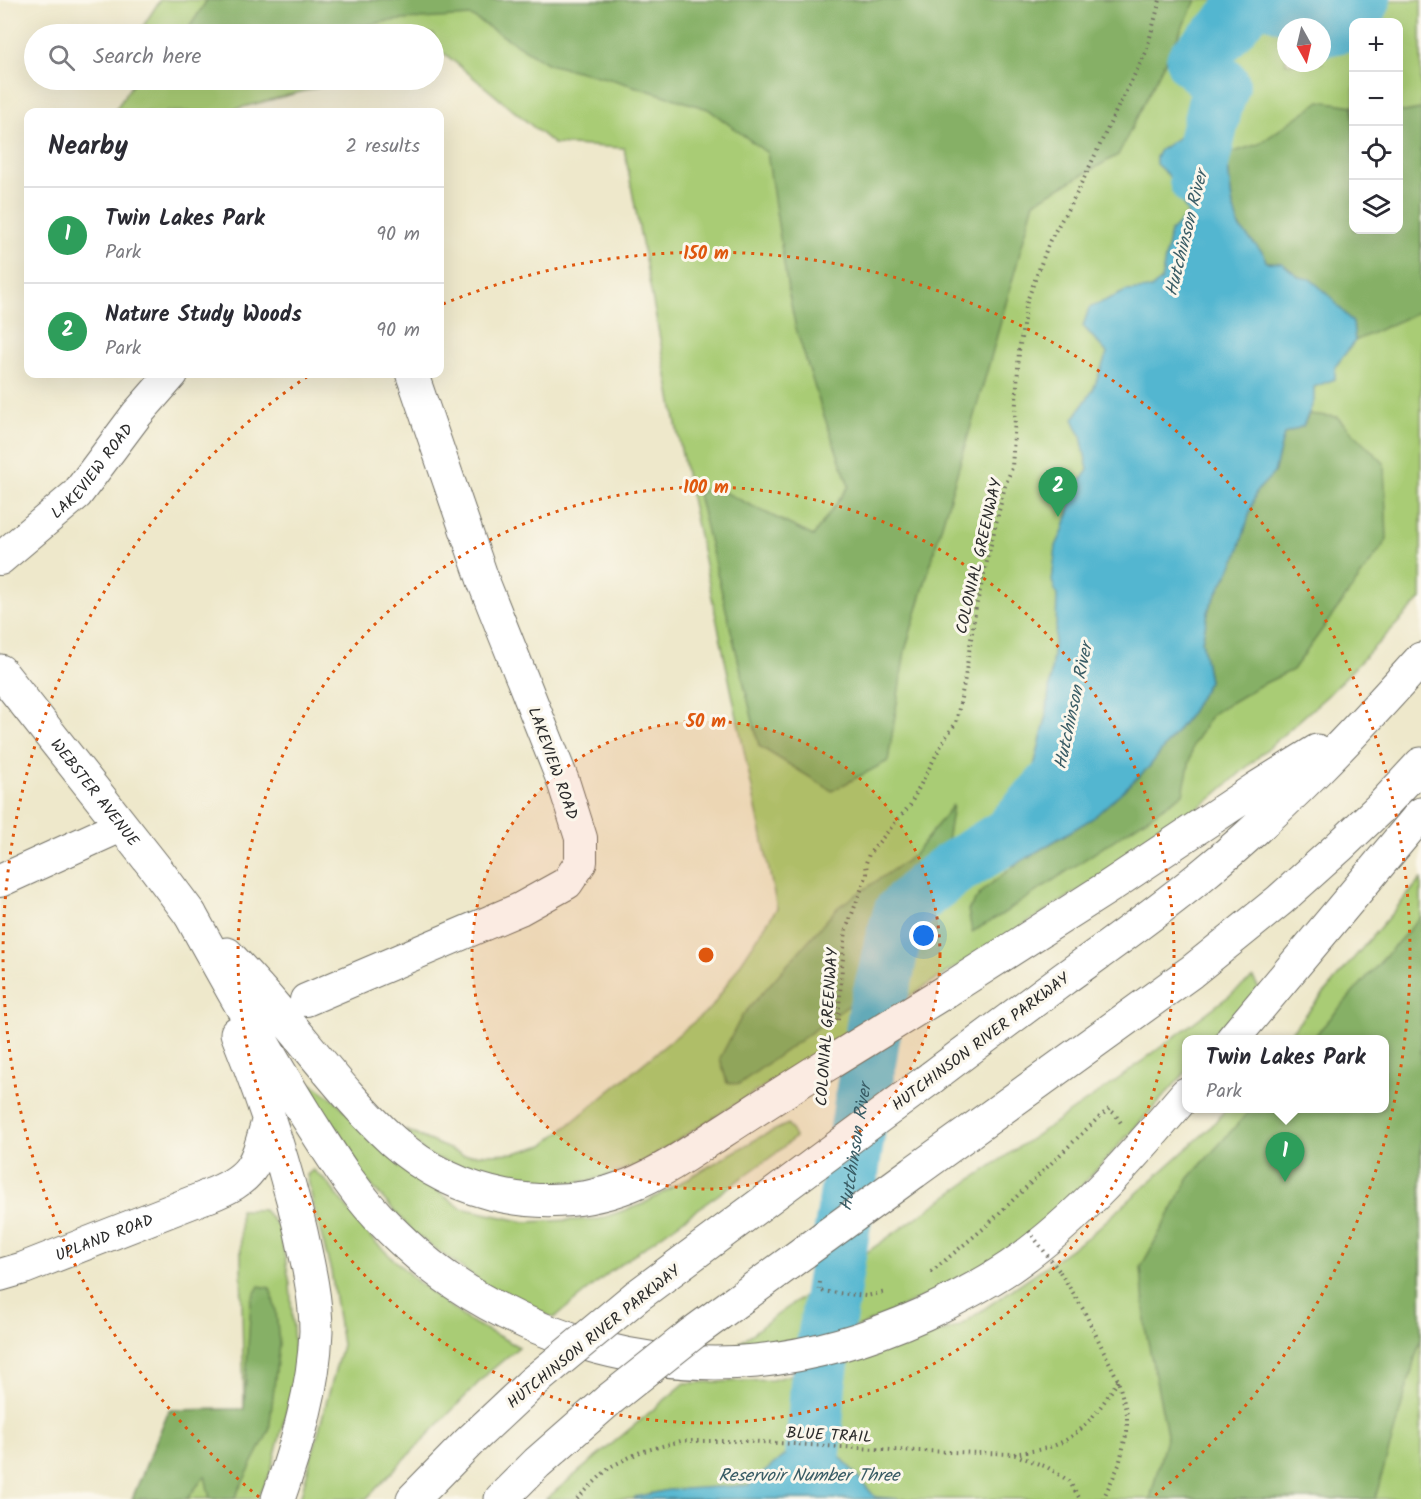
<!DOCTYPE html>
<meta charset="utf-8">
<style>
:root{--surface:#fff;--page:#f7f7f7;--text:#2b2b33;--muted:#7c7c81;--line:#e1e1e2;--accent:#0f766e}
body{margin:0;font-family:Kalam,sans-serif;background:var(--page);color:var(--text)}
.controls{position:absolute;right:18px;top:18px;display:grid;overflow:hidden;border-radius:12px;box-shadow:0 6px 24px #0002}
.controls button{width:54px;height:54px;display:grid;place-items:center;padding:0;border:0;border-bottom:2px solid var(--line);background:var(--surface);color:var(--text);font:30px sans-serif}
.compass{position:absolute;left:1277px;top:18px;width:54px;height:54px;border-radius:50%;background:var(--surface);box-shadow:0 6px 24px #0002;rotate:172deg}
.you{position:absolute;left:924px;top:936px;width:21px;height:21px;margin:-15px;border:4px solid #fff;border-radius:50%;background:#1a73e8;box-shadow:0 0 0 9px #1a73e833}
.badge{display:grid;place-items:center;width:39px;height:39px;border-radius:50%;background:var(--accent);color:#fff;font-size:20px;font-weight:700}
.pin{position:absolute;translate:-50% -50px;filter:drop-shadow(0 2px 3px #0008)}
.pin::after{content:'';position:absolute;top:32px;width:21px;height:18px;background:inherit;clip-path:polygon(0 0,100% 0,50% 100%)}
.popup{position:absolute;left:1182px;top:1035px;width:207px;height:78px;box-sizing:border-box;display:grid;place-content:center;border-radius:12px;background:var(--surface);filter:drop-shadow(0 2px 4px #0005);font-size:20px;white-space:nowrap;color:var(--muted)}
.popup b{font-size:22px;color:var(--text)}
.popup::after{content:'';position:absolute;left:50%;top:100%;margin-left:-12px;border:12px solid transparent;border-top-color:var(--surface)}
.list{margin:0;padding:0;list-style:none}
h2{display:flex;justify-content:space-between;align-items:center;height:78px;margin:0;padding:0 24px;font-size:26px}
h2 small{font-size:20px;font-weight:400;color:var(--muted)}
.list li{display:grid;grid-template-columns:39px 1fr auto;gap:18px;align-items:center;box-sizing:border-box;height:96px;padding:0 24px;border-top:2px solid var(--line)}
.list b{display:block;font-size:22px;white-space:nowrap}
.list p{margin:0;font-size:20px;white-space:nowrap;color:var(--muted)}
.list em{font-size:20px;font-style:normal;color:var(--muted)}
.icon{flex:none;width:33px;height:33px;fill:none;stroke:currentColor;stroke-width:2;stroke-linecap:round;stroke-linejoin:round}
.map{position:relative;flex:none;width:1421px;height:1499px;overflow:hidden}
.search{position:absolute;background:var(--surface);box-shadow:0 6px 24px #0002;left:24px;top:24px;width:420px;height:66px;display:flex;align-items:center;gap:15px;box-sizing:border-box;padding:0 21px;border-radius:33px;color:var(--muted);font-size:22px}
.panel{position:absolute;background:var(--surface);box-shadow:0 6px 24px #0002;left:24px;top:108px;width:420px;height:270px;border-radius:12px}
.map>svg:first-child{display:block}
.green{fill:#a9cc75;stroke:#6a7c50;stroke-width:1.5;fill-rule:evenodd}
.forest{fill:#86b066;stroke:#586e48;stroke-width:1.5}
.water{fill:#52b6d0;stroke:#3e707e;stroke-width:1.5}
.lines{fill:none;stroke-linecap:round;stroke-linejoin:round}
.river{stroke:#52b6d0;stroke-width:56}
.street-casing{stroke:#6f6d63;stroke-width:34}
.secondary-casing{stroke:#6f6d63;stroke-width:35}
.highway-casing{stroke:#6f6d63;stroke-width:35}
.path{stroke:#6f6d63;stroke-width:4;stroke-dasharray:1.5 4.5;stroke-linecap:butt}
.street{stroke:#fff;stroke-width:32}
.secondary{stroke:#fff;stroke-width:33}
.highway{stroke:#fff;stroke-width:33}
.highway-bridge-casing{stroke:#6f6d63;stroke-width:35;stroke-linecap:butt}
.path-bridge{stroke:#6f6d63;stroke-width:4;stroke-dasharray:1.5 4.5;stroke-linecap:butt}
.highway-bridge{stroke:#fff;stroke-width:33}
.ring{fill:none;stroke:#df570e;stroke-width:3;stroke-dasharray:3 6}
.labels{text-anchor:middle;stroke-width:6;stroke-linejoin:round;paint-order:stroke}
.street-label{font-size:16px;fill:#2b2b2b;stroke:#fbf7ec}
.water-label{font-size:18px;font-style:italic;fill:#395c65;stroke:#fbf7ec}
.centre{fill:#df570e;stroke:#fbf7ec;stroke-width:3}
.ring-label{font-size:18px;text-anchor:middle;font-weight:bold;fill:#df570e;stroke:#fbf7ec;stroke-width:6;stroke-linejoin:round;paint-order:stroke}
</style>
<div class="map">
<svg width="1421" height="1499" viewBox="0 0 1421 1499">
<rect width="100%" height="100%" fill="#fbf7ec"/>
<filter id="ink" filterUnits="userSpaceOnUse"><feTurbulence type="fractalNoise" baseFrequency=".0167" numOctaves="2"/><feDisplacementMap in="SourceGraphic" scale="12" xChannelSelector="R" yChannelSelector="G"/><feConvolveMatrix kernelMatrix="1 2 1 2 8 2 1 2 1" color-interpolation-filters="sRGB"/></filter>
<filter id="wash" filterUnits="userSpaceOnUse"><feTurbulence type="fractalNoise" baseFrequency=".008" numOctaves="4" result="noise"/><feDisplacementMap in="SourceGraphic" scale="24" xChannelSelector="R" yChannelSelector="G"/><feGaussianBlur stdDeviation="1.35" result="paint"/><feColorMatrix in="noise" values="0 0 0 0 0 0 0 0 0 0 0 0 0 0 0 0 0 1.4 0 .05"/><feComposite in="paint" operator="in"/></filter>
<g filter="url(#wash)">
<rect width="100%" height="100%" fill="#eee8cb"/>
<!-- green -->
<path class="green" d="M160,0H1421V599L1327,696L1213,797L1120,865L636,1166L593,1180L547,1186L492,1178L425,1154L405,1130L463,1155L515,1153L544,1145L712,1007L777,908L680,445L624,148L554,144L445,54L434,56V34H138ZM1354,22H1398V230H1354ZM1286,27H1322V63H1286Z
M135,80H347L224,112H114Z
M1421,879V1499H546L685,1383L772,1380L958,1327L1089,1236L1210,1128L1226,1109L1384,1108V1040L1285,1039Z
M1253,978L1260,990L1215,1039L1186,1040V1072L1064,1205L1016,1246L945,1287L861,1326L771,1346L735,1347L767,1322L953,1192L1113,1083Z
M312,1084L335,1100L392,1158L461,1208L525,1222L599,1219L643,1204L762,1136L788,1124L795,1137L775,1154L610,1272L554,1318L494,1291L415,1234L352,1164L311,1099Z
M313,1170L326,1181L372,1239L420,1284L468,1320L519,1347L488,1373L366,1499H300L342,1345L331,1271L314,1208L307,1175Z
M240,1210H264L279,1227L290,1284L296,1375L270,1474L257,1499H132L169,1410L244,1409Z"/>
<!-- forest -->
<path class="forest" d="M207,0H1196L1118,155L1034,202L990,361L905,651L888,761L832,791L759,746L698,494L712,486L813,536L849,486L823,413L796,329L788,290L767,153L708,109L614,80L548,64L471,16L388,21L325,34H185Z
M1320,101L1353,106L1354,230H1398L1399,111L1404,112L1421,109V311L1355,341L1353,323L1282,263L1266,262C1263,248 1249,241 1241,229C1231,216 1229,172 1227,154L1259,144Z
M1309,414L1337,417L1384,463L1387,540L1293,670L1259,686L1212,714L1193,745L1183,794L1001,915L972,932L968,910L983,890L1018,863L1093,818L1149,767L1190,714L1209,681L1202,641L1209,608L1237,556L1256,492L1274,473L1284,434L1303,426Z
M953,805L946,848L913,876L889,917L882,960L859,998L739,1084L727,1083L720,1058L742,1016L838,907L913,856Z
M1421,916V1338L1375,1499H1150L1167,1434L1146,1332L1141,1267L1189,1178L1251,1109L1384,1108V1040L1312,1039Z
M259,1286L270,1288L276,1311L279,1344L269,1431L234,1499H210L205,1476L187,1499H132L169,1410L244,1409L251,1300Z"/>
<!-- water -->
<path class="water" d="M1215,105L1222,115L1232,202L1239,227L1264,254L1266,262L1282,263L1299,277L1310,279L1328,294L1353,323L1355,341L1335,367V379L1314,387V401L1303,426L1284,434L1274,473L1256,492L1237,556L1209,608L1202,641L1209,681L1190,714L1149,767L1093,818L1018,863L992,871L1008,820L1031,778L1046,718L1056,626L1057,596L1052,581L1056,546L1063,531L1075,488L1088,470L1081,436L1073,419L1093,390L1107,353L1083,326L1089,308L1126,291L1150,289L1161,281L1170,232L1188,214L1168,175L1156,164V157L1160,150L1178,138L1195,125L1204,116L1207,110Z
M787,1453L840,1456L875,1497L898,1499H634L635,1497L668,1490L749,1485Z"/>
<g class="lines">
<!-- river -->
<g class="river">
<path d="M1270,0L1307,12L1318,27"/>
<path d="M1322,29L1345,24L1363,0"/>
<path d="M1197,180L1215,105L1222,85L1194,61L1221,35L1251,0"/>
<path id="s1" d="M813,1453L818,1384L877,1006L886,973L892,943L901,913L925,890L951,870L1008,835L1054,784"/>
</g>
</g>
</g>
<g filter="url(#ink)">
<g class="lines">
<defs>
<g id="street">
<path id="s2" d="M0,559L77,494L137,414L172,374"/>
<path d="M0,881L121,826"/>
<path d="M306,1000L520,909L567,883L581,862V838L563,781L484,583L412,374"/>
<path id="s3" d="M0,1275L24,1268L208,1196"/>
</g>
<g id="secondary">
<path id="s4" d="M0,671L157,870L190,914"/>
</g>
<path id="highway" d="M190,914C228,983 266,1051 307,1117C332,1156 355,1195 388,1227C408,1247 429,1266 453,1282C540,1341 650,1371 756,1361C814,1355 871,1338 924,1314C954,1300 983,1285 1010,1267C1078,1220 1133,1156 1186,1094
M227,954C243,971 258,987 273,1005C312,1050 348,1100 393,1141C457,1198 549,1217 630,1185C662,1172 691,1152 720,1133C757,1109 794,1085 831,1062
M946,991L1110,886L1257,788L1317,751
M237,1033C263,1098 285,1164 301,1232C308,1264 316,1298 316,1331C314,1389 297,1445 278,1499
M1232,1040L1421,814
M931,1078C974,1045 1018,1013 1062,980C1109,946 1156,913 1201,876C1281,811 1352,736 1421,659
M914,1172L1191,972L1280,900L1339,847L1381,807L1421,764
M208,1196C255,1178 256,1164 269,1118
M637,1296L816,1163
M719,1314L804,1252
M413,1499L469,1442L532,1383
M501,1499L537,1463L610,1399"/>
</defs>
<!-- street casing -->
<use href="#street" class="street-casing"/>
<!-- secondary casing -->
<use href="#secondary" class="secondary-casing"/>
<!-- highway casing -->
<use href="#highway" class="highway-casing"/>
<!-- path -->
<path class="path" d="M838,1020L842,967L846,930L867,874L866,863L869,854L910,805L945,738L956,723L965,678L976,607L1005,486L1012,468L1019,351L1027,301L1050,240L1077,193L1116,111L1146,52L1160,0
M931,1272L984,1228L1096,1120L1109,1109L1115,1114L1121,1123
M1060,1272L1083,1309L1118,1380L1127,1414V1431L1119,1465L1103,1499
M820,1282L819,1291L866,1296L886,1292
M1014,1454C1029,1451 1046,1450 1060,1443C1086,1431 1103,1404 1118,1381
M577,1499L610,1467L640,1452L681,1441H745L891,1450L1013,1454L1047,1467L1069,1481L1080,1499"/>
<!-- street -->
<use href="#street" class="street"/>
<!-- secondary -->
<use href="#secondary" class="secondary"/>
<!-- highway -->
<use href="#highway" class="highway"/>
<defs>
<path id="highway-bridge" d="M831,1062L946,991
M816,1163L931,1078
M804,1252L914,1172
M532,1383L637,1296
M610,1399L693,1333L719,1314"/>
</defs>
<!-- highway-bridge casing -->
<use href="#highway-bridge" class="highway-bridge-casing"/>
<!-- path-bridge -->
<path class="path-bridge" d="M1029,1231L1060,1272"/>
<!-- highway-bridge -->
<use href="#highway-bridge" class="highway-bridge"/>
</g>
</g>
<!-- distance rings -->
<circle cx="706" cy="955" r="234" fill="#df570e" fill-opacity=".12"/>
<g class="ring">
<circle cx="706" cy="955" r="234"/>
<circle cx="706" cy="955" r="468"/>
<path d="M259 1497A702 702 0 0 1 308 376M443 304A702 702 0 0 1 1153 1497"/>
</g>
<g class="labels">
<!-- street labels -->
<g class="street-label">
<text dy="6" stroke="none"><textPath href="#s2" startOffset="128">LAKEVIEW ROAD</textPath></text>
<text transform="translate(978 556) rotate(-77)" y="6">COLONIAL GREENWAY</text>
<text transform="translate(554 763) rotate(70)" y="6">LAKEVIEW ROAD</text>
<text dy="6" stroke="none"><textPath href="#s4" startOffset="154">WEBSTER AVENUE</textPath></text>
<text transform="translate(826 1027) rotate(-86)" y="6">COLONIAL GREENWAY</text>
<text transform="translate(980 1041) rotate(-37)" y="6">HUTCHINSON RIVER PARKWAY</text>
<text dy="6" stroke="none"><textPath href="#s3" startOffset="111">UPLAND ROAD</textPath></text>
<text transform="translate(593 1336) rotate(-39)" y="6">HUTCHINSON RIVER PARKWAY</text>
<text transform="translate(829 1434) rotate(3)" y="6">BLUE TRAIL</text>
</g>
<!-- water labels -->
<g class="water-label">
<text transform="translate(1186 233) rotate(-76)" y="6">Hutchinson River</text>
<text transform="translate(1073 706) rotate(-78)" y="6">Hutchinson River</text>
<text dy="6" stroke="none"><textPath href="#s1" startOffset="309">Hutchinson River</textPath></text>
<text x="809" y="1481">Reservoir Number Three</text>
</g>
</g>
<circle cx="706" cy="955" r="9" class="centre"/>
<g class="ring-label">
<text x="706" y="259">150 m</text>
<text x="706" y="493">100 m</text>
<text x="706" y="727">50 m</text>
</g>
</svg>
<div class="controls">
<button>+</button>
<button>−</button>
<button><svg class="icon" aria-label="locate" viewBox="0 0 24 24"><circle cx="12" cy="12" r="6"/><path d="M12 2v4M12 18v4M2 12h4M18 12h4"/></svg></button>
<button><svg class="icon" aria-label="layers" viewBox="0 0 24 24"><path d="M12 4l9 5-9 5-9-5zM3 14l9 5 9-5"/></svg></button>
</div>
<svg class="compass" viewBox="-18 -18 36 36"><path d="M0-13l5 13h-10z" fill="#e53935"/><path d="M0 13l5-13h-10z" fill="#7c7c81"/></svg>
<div class="you"></div>
<div class="pin badge" style="left:1285px;top:1182px;background:#2e9e5b">1</div>
<div class="popup"><b>Twin Lakes Park</b>Park</div>
<div class="pin badge" style="left:1058px;top:517px;background:#2e9e5b">2</div>
<div class="search"><svg class="icon" aria-label="search" viewBox="0 0 24 24"><circle cx="10" cy="10" r="6"/><path d="M15 15l6 6"/></svg>Search here</div>
<section class="panel">
<h2>Nearby<small>2 results</small></h2>
<ul class="list">
<li><span class="badge" style="background:#2e9e5b">1</span><div><b>Twin Lakes Park</b><p>Park</p></div><em>90 m</em></li>
<li><span class="badge" style="background:#2e9e5b">2</span><div><b>Nature Study Woods</b><p>Park</p></div><em>90 m</em></li>
</ul>
</section>
</div>
